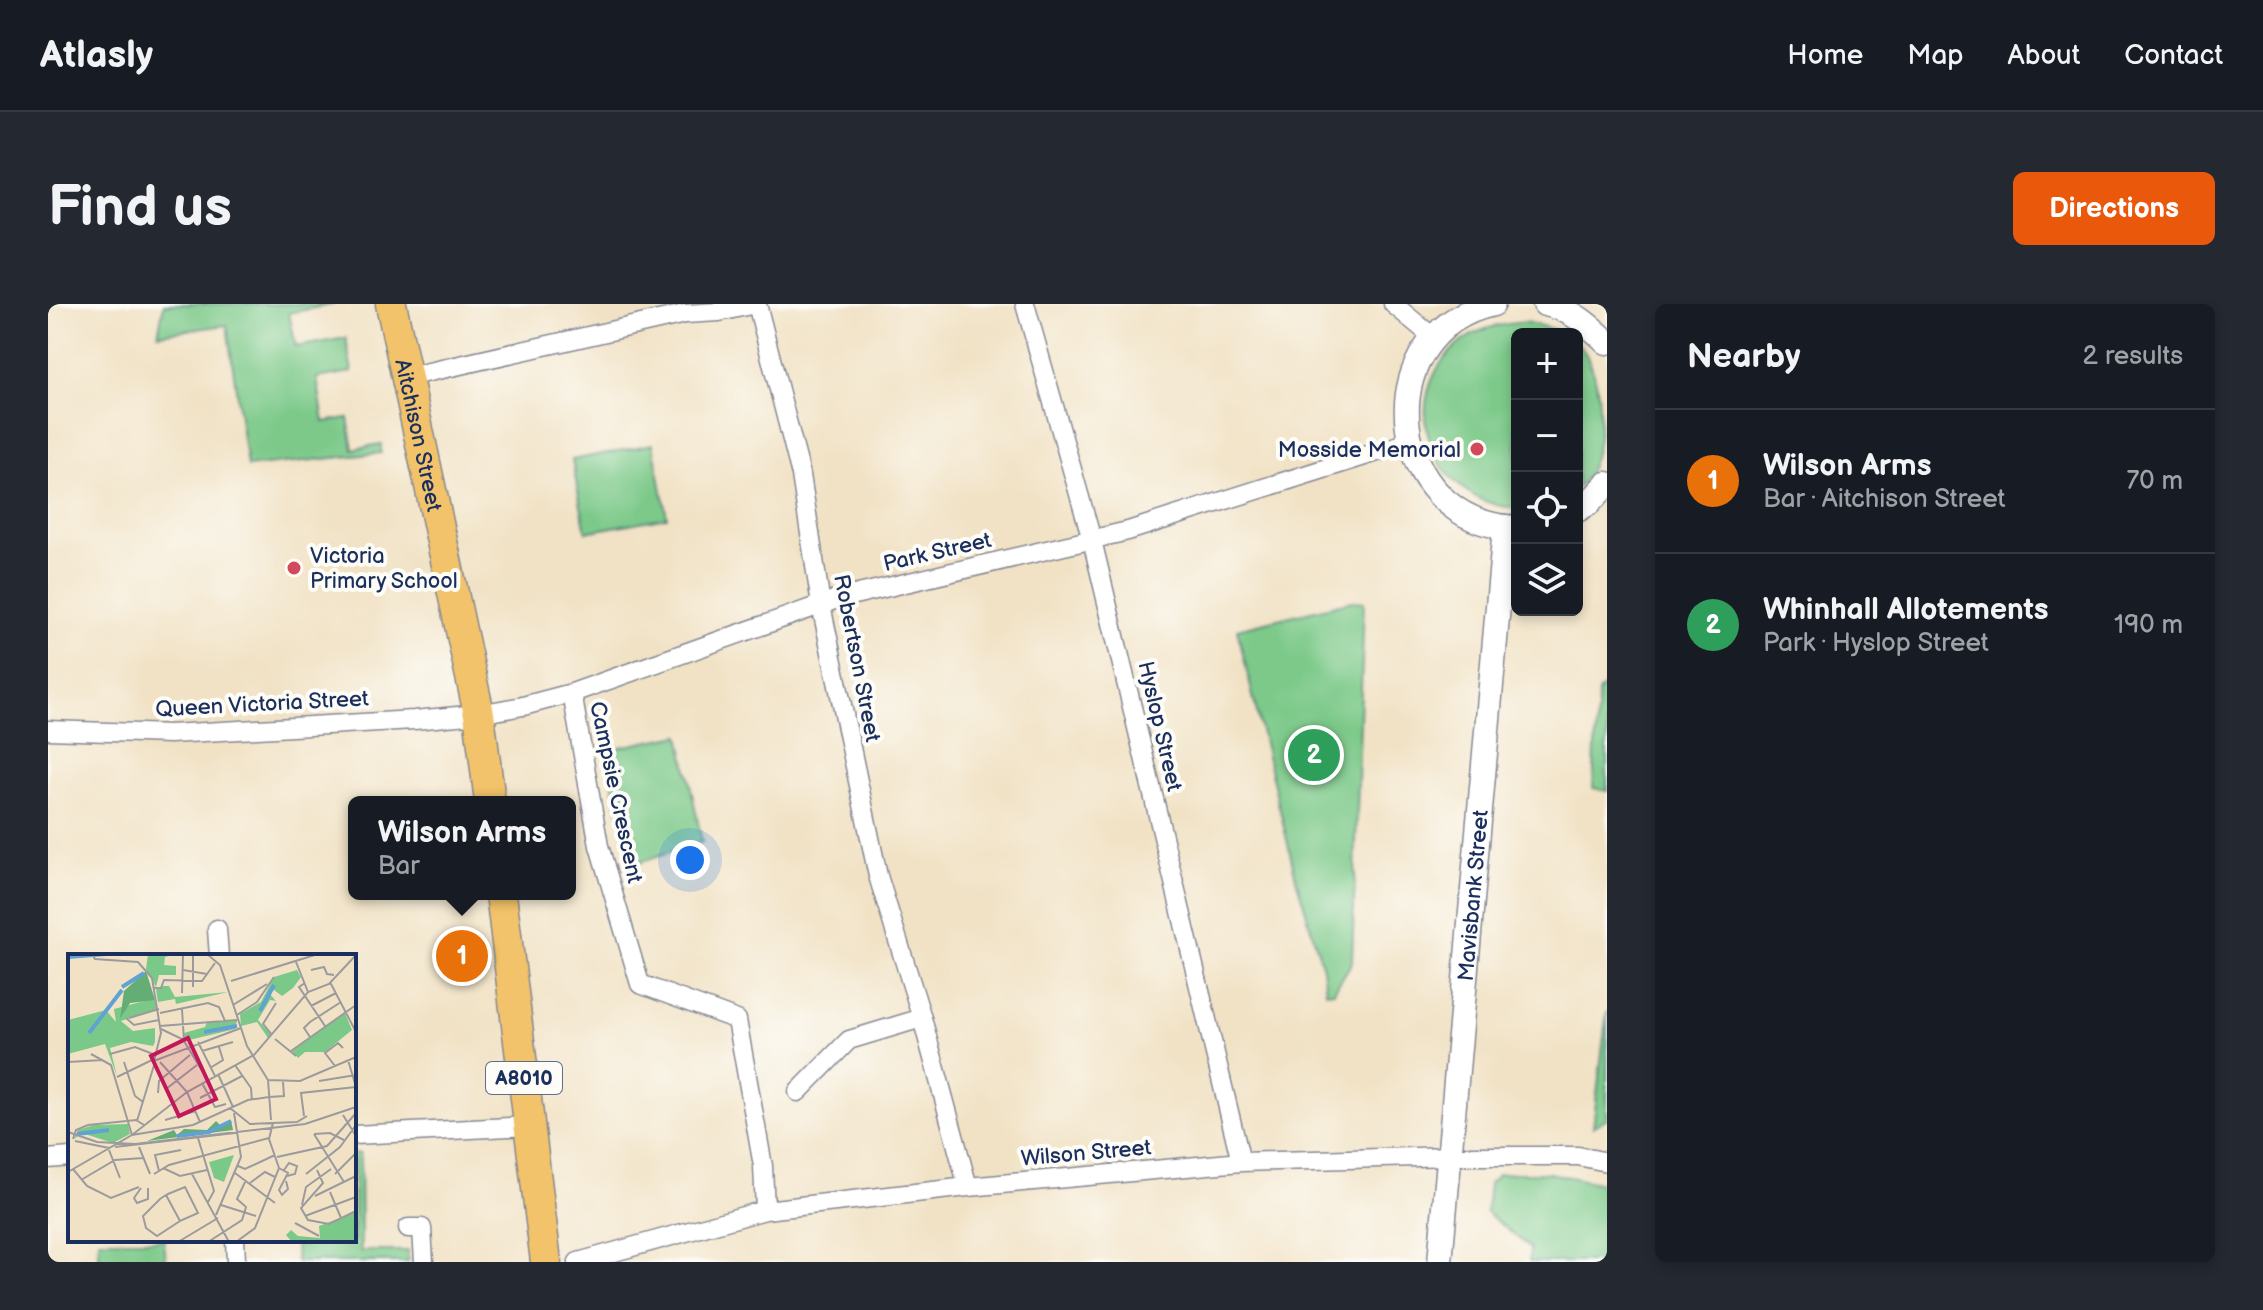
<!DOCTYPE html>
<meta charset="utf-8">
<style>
:root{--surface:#171b24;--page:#242831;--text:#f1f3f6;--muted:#9ea1a6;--line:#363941;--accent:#ea580c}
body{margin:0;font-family:"Balsamiq Sans",sans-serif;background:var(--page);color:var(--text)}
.controls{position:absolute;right:24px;top:24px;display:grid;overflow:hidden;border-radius:12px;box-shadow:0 4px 12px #0003}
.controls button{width:72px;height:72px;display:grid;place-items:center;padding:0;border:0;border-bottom:2px solid var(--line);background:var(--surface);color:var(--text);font:40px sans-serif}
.you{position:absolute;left:642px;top:556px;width:28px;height:28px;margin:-20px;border:6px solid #fff;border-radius:50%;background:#1a73e8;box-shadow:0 0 0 12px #1a73e833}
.badge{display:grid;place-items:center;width:52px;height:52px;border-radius:50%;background:var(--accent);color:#fff;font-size:26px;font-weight:700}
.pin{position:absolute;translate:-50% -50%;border:4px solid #fff;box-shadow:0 2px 8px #0006}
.popup{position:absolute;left:300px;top:492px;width:228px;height:104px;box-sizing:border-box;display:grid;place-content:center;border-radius:12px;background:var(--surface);filter:drop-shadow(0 2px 6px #0005);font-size:26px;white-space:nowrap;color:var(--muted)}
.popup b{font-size:30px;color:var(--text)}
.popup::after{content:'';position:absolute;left:50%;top:100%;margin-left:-16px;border:16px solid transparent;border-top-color:var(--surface)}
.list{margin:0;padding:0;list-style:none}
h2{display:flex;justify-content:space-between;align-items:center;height:104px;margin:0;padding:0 32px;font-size:34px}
h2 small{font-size:26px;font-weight:400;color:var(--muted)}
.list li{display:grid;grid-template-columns:52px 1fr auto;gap:24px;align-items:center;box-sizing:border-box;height:144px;padding:0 32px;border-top:2px solid var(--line)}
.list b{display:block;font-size:30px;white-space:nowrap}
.list p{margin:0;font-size:26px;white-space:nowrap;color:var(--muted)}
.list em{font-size:26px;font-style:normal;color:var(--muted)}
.icon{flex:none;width:44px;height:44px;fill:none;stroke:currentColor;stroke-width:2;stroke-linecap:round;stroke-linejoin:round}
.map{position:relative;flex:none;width:1559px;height:958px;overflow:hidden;border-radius:12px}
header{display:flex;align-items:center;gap:48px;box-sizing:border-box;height:112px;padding:0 40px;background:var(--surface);border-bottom:2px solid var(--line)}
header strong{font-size:38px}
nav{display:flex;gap:44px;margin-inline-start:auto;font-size:28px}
.intro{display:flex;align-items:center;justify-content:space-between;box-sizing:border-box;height:192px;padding:0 48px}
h1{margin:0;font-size:56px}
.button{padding:20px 36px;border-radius:12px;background:var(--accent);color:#fff;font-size:28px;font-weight:700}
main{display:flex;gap:48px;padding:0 48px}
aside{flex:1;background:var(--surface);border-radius:12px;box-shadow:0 4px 12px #0003}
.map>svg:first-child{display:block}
.green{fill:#7bc989;stroke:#4b7c74;stroke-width:2}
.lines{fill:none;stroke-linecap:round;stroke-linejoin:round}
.minor-casing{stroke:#868892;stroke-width:21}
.tertiary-casing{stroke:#868892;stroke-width:27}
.primary-casing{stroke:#868892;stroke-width:33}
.minor{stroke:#fff;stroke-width:18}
.tertiary{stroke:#fff;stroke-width:24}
.primary{stroke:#f2c36a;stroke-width:30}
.poi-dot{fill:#d1495b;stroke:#fdfcf7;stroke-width:3}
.labels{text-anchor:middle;stroke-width:8;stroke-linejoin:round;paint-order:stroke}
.shield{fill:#fdfcf7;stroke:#5f6c8c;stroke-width:2}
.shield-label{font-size:20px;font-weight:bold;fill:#1b2f5e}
.street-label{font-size:22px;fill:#1b2f5e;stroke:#fdfcf7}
.poi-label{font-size:22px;fill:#1b2f5e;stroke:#fdfcf7;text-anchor:end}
.inset-river{fill:none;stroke:#60a2d4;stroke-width:4}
.inset-road{fill:none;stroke:#9b9a9c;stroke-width:2}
.view{fill:#c2185b;fill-opacity:0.15;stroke:#c2185b;stroke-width:4}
.inset-edge{fill:none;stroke:#1b2f5e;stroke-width:4}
</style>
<header>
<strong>Atlasly</strong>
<nav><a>Home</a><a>Map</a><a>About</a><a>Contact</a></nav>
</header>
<div class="intro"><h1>Find us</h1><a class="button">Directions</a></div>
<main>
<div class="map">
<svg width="1559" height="958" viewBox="0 0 1559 958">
<rect width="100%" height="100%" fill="#fdfcf7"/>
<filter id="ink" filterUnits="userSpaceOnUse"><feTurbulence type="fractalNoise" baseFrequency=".0125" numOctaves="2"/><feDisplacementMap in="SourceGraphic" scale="16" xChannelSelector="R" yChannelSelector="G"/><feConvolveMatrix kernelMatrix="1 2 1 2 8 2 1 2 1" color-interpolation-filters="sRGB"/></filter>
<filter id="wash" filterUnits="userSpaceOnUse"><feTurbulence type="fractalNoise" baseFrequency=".006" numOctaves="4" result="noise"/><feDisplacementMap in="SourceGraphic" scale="32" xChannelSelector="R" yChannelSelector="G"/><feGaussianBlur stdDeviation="1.8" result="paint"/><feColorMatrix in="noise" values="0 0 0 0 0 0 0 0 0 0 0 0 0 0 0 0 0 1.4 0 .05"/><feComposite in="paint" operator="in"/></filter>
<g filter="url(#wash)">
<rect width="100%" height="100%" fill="#f1e2c5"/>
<!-- green -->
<path class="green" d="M116,0H287L241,9L248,43L298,34L304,68L269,74L276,118L300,114L305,145L333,140V149L199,163L179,21L110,30Z
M1478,18L1508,26L1515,30H1469V204C1379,199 1343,85 1419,34C1437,22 1457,20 1478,18Z
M1529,39C1559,67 1559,156 1529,184Z
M605,140L619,213L538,228L524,156Z
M1304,297L1316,298L1304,658L1286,687L1278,688L1275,664L1249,578L1189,325Z
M1559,379V487L1545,484L1550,388Z
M632,431L654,538L584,561L557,446Z
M1559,707V814L1545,823Z
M306,849H312L313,947H360V958H248L247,936H306Z
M1464,869H1502L1559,881V958H1481L1482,944L1438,908L1441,879L1451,870Z
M51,936H116L118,958H51Z"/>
</g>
<g filter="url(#ink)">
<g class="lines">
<defs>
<path id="minor" d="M709,0L753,171L773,301L830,572L874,714L920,883
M977,0L1044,236L1193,858
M1345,0L1386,34
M359,73L637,10L671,8L707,0
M524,389L551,542L592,680L689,716L715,862L717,906
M0,426L122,430L366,416L431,410L475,402L524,389L789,295L1080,227L1361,138
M169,625L171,652
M750,788L801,736L874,714
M306,831L482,822
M0,855L22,853
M360,924H374L376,958
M187,936L188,958
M530,958L717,906L920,883L1193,858L1403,852H1530L1559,858"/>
<g id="tertiary">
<path d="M1445,0C1318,28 1336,219 1469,224"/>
<path d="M1497,0C1523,5 1541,21 1559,38"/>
<path d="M1529,206L1541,199L1559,180"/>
<path id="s1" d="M1392,958L1457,223"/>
</g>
<g id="primary">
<path id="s2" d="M343,0L431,410L442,498"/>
<path d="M453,590L498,958"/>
</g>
</defs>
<!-- minor casing -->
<use href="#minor" class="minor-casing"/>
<!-- tertiary casing -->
<use href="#tertiary" class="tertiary-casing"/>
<!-- primary casing -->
<use href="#primary" class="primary-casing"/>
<!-- minor -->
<use href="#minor" class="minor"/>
<!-- tertiary -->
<use href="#tertiary" class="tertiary"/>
<!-- primary -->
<use href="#primary" class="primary"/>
</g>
</g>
<!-- markers -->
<g class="poi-dot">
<circle cx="1429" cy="145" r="8"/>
<circle cx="246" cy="264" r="8"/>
</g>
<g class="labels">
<!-- shield labels -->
<rect class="shield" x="438" y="758" width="76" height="32" rx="6"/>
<g class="shield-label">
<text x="476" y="781">A8010</text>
</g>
<!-- street labels -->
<g class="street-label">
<text dy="8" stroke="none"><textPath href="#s2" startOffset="134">Aitchison Street</textPath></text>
<text transform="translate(889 247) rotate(-13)" y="8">Park Street</text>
<text transform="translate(810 354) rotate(79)" y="8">Robertson Street</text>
<text transform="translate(214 399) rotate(-3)" y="8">Queen Victoria Street</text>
<text transform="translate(1113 422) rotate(77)" y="8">Hyslop Street</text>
<text transform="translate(569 488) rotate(78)" y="8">Campsie Crescent</text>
<text dy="8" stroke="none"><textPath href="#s1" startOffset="368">Mavisbank Street</textPath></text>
<text transform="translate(1038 848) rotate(-5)" y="8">Wilson Street</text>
</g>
<!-- poi labels -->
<g class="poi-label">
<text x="1413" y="153">Mosside Memorial</text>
<text x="262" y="259" text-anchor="start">Victoria<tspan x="262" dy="25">Primary School</tspan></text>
</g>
</g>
<!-- overview -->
<g transform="translate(20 650)">
<rect width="288" height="288" fill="#f1e2c5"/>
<path d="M80,0H109L97,3L96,11L108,12V21H91L88,33L78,15ZM229,16L233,23L225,34L214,42L206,36L201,39L208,47L202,46L190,66L203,81L200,84L189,68L173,72L172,60L193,48L206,23ZM94,32H101L107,43L160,38L108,50L107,45L90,48L88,35ZM80,46H87L89,55L53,67L65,77L87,74V88L85,92L63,88L42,94L49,122L37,90L0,100V66L38,56L48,68L46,55ZM277,59L284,76L257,98H237L230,104L224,97ZM169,67L167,75L117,87L116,79L137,73L139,68ZM60,170L62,180L45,189L14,179L6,185L10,176L26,171ZM166,201L156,228L146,224L141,208ZM288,258V288H224L218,281L223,276L230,282L252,284L251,272Z" fill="#7bc989"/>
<path d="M78,17L87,46L62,49L52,65L56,37ZM163,166L165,176L79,187L106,176L109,181L116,175L139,176L148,167L152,171Z" fill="#64ad75"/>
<path class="inset-river" d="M0,3L38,0M54,33L76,19M192,57L206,31M136,78L169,72M21,79L54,36M9,180L41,176M109,182L141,178L163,167"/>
<path class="inset-road" d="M24,0L27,5L70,8L84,24L93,79L86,107L173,74M139,0L152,11L179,92L200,126L203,166M228,8L240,38M115,16L139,20M243,16L256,13L259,20L266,21M163,27L250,0M262,28L288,78M237,29L231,33L257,72M125,33V0M85,34H93L96,26L134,27L147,9M114,39L115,0M165,51L199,30M243,52L268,39M114,55L116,87L142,130M92,59L140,49L151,53L157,67M169,61L189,48L206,23M58,64L66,71L91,66M61,64L91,55M92,72L169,66M93,75L116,86M204,81L195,70L208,49M242,83L236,74L242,68L273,48M207,85L228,102M130,88L147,122M134,97L165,88M223,97L288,51M23,100L43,111L64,181M42,100L67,93L85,100M280,106L288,133M0,108L35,106M56,108L67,142L75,148M92,108L119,138L132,168M167,111L183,134L184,147M267,112L257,99L270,89L275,94M142,114L155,106L151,93M150,120L165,153M49,123L84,106M200,126L232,127L288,103M251,127L288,121M134,129L147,153L158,150M98,135L129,111M90,139L91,127L122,101M201,143L216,142L215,128M132,144L174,122M162,154L182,170L229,168L239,162M275,161L288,182M236,162L233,139L288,133M97,166L128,157M69,167L87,108M0,178L29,188L67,190L237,170L288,153M246,180L276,228M246,180L262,179L276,186M64,181L119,138L186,101L240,38L261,30L288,1M130,184L146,237L140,248M5,185L8,176L20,171L68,166L76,171M7,187L41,194M47,193L167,179M71,193L82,220M41,196L52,224M209,203L259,192L288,159M170,212L177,215L207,201M95,214L112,222L139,216M211,214L220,219L211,236L214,241L220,235L218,227M5,215L19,232L43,244L71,233M216,216L221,209L229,212L227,220L219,222M249,216L255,229L233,254L240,266L261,270L288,257M91,217L87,201L113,196M0,218L64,181L125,171L180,146L201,143M167,219L207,249M86,220L101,211L201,184M124,220L161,288M238,220L272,193L288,171M267,220L288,199M13,226L47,206L75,204M182,229L197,218L207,223M73,234L66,244L69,249L80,245V234M262,238L273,264M98,241L112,267L130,259L117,233L100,240L98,241L92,245L75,262L78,274L89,282L112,267M247,242L288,222M153,251L188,262M234,251L238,233L263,215M148,261L173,203L166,159M237,262L288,243M227,269L251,282M110,288L150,264M140,288L174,266L178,253L169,245L178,226M168,288L187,274L211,214L201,185L205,169"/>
<path class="view" d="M120,84L148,145L111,162L83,102Z"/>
<rect width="288" height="288" class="inset-edge"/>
</g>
</svg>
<div class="controls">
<button>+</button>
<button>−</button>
<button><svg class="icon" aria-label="locate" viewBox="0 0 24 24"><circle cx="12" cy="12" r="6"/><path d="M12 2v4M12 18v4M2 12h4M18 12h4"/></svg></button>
<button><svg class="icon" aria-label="layers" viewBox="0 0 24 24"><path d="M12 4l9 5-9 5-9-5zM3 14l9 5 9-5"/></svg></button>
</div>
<div class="you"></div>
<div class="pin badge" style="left:414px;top:652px;background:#e8710a">1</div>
<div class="popup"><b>Wilson Arms</b>Bar</div>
<div class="pin badge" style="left:1266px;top:451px;background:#2e9e5b">2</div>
</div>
<aside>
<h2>Nearby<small>2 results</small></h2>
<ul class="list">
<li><span class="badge" style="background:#e8710a">1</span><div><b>Wilson Arms</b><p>Bar · Aitchison Street</p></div><em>70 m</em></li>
<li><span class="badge" style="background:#2e9e5b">2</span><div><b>Whinhall Allotements</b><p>Park · Hyslop Street</p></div><em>190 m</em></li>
</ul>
</aside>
</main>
